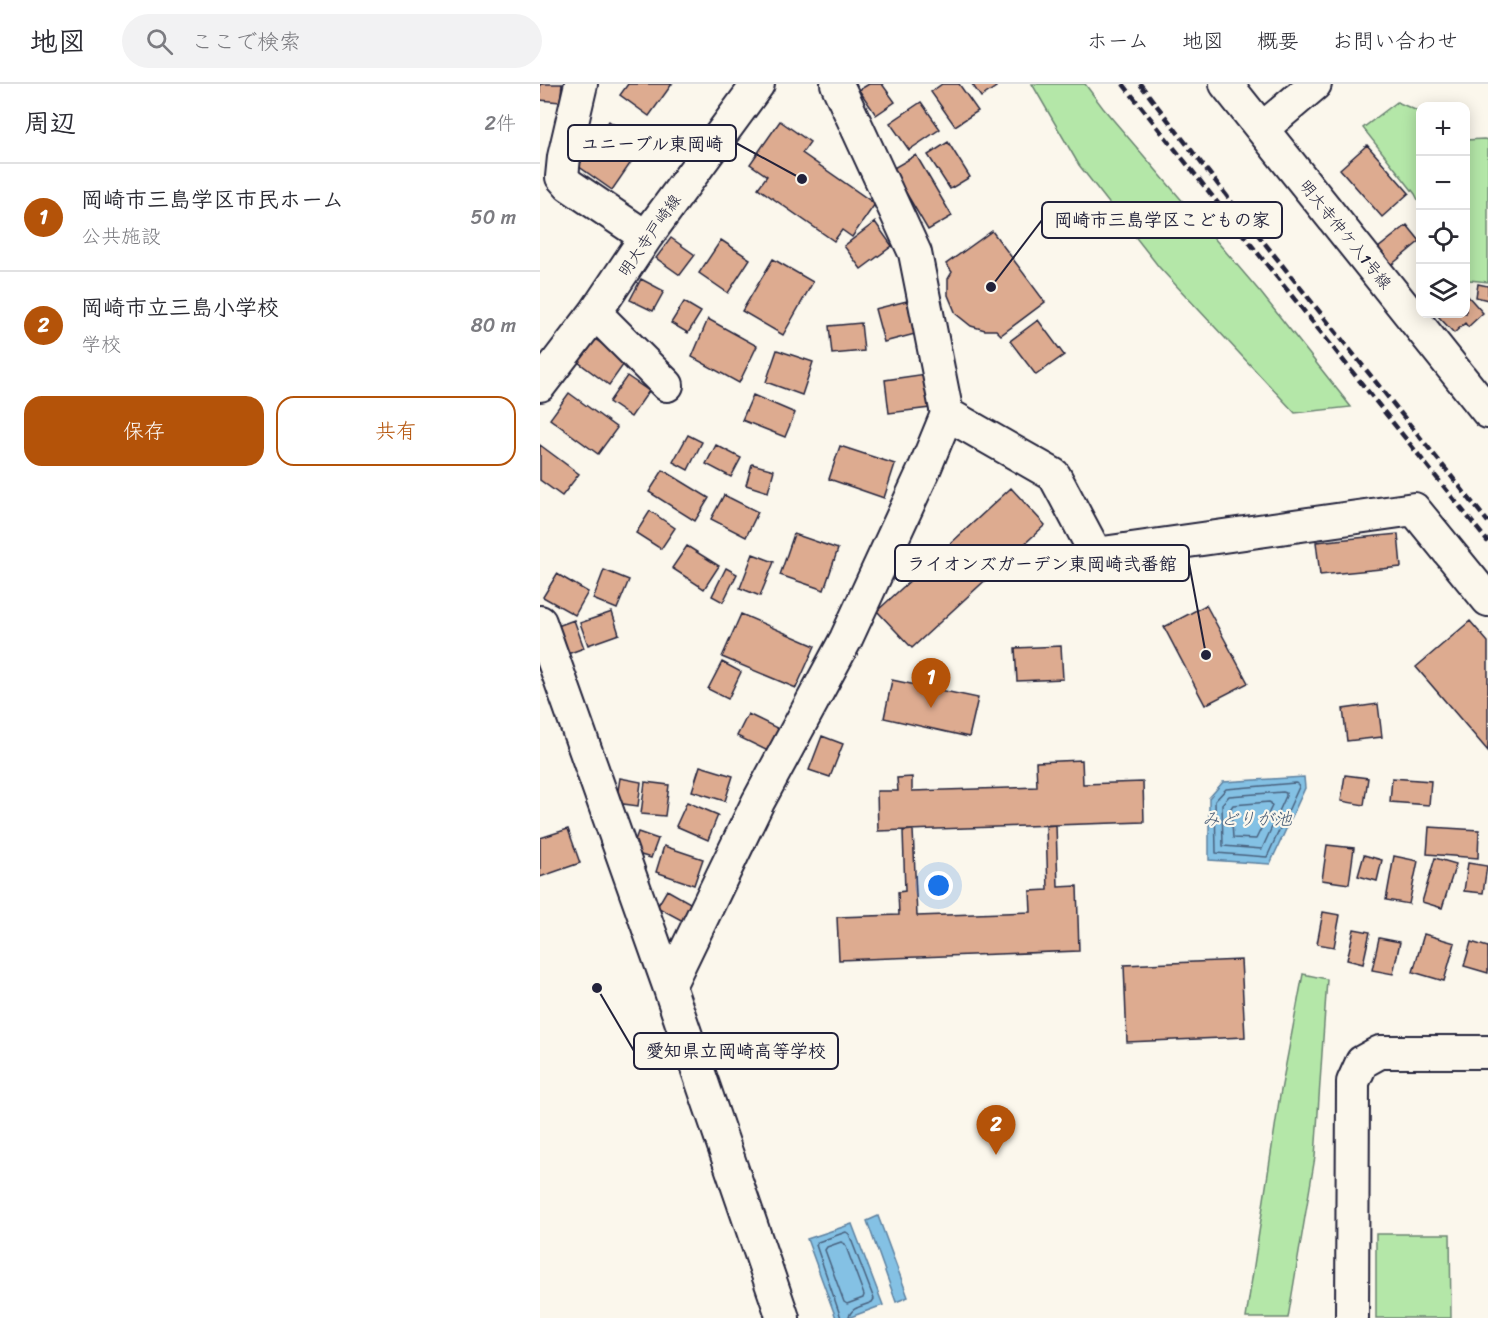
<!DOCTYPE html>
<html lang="ja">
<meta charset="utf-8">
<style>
:root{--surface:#fff;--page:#f2f2f3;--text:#2b2b33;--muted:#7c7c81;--line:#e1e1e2;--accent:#b45309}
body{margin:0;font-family:Sriracha,"Klee One",sans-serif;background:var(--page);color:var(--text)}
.controls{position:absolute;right:18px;top:18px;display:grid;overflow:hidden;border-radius:12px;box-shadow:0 3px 15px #0003}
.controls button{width:54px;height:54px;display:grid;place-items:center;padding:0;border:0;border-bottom:2px solid var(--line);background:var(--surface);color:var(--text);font:30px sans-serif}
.you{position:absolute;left:399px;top:802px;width:21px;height:21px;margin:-15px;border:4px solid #fff;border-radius:50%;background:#1a73e8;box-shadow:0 0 0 9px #1a73e833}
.badge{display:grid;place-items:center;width:39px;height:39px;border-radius:50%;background:var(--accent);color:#fff;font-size:20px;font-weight:700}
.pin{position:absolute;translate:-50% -50px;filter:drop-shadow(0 2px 3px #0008)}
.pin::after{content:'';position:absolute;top:32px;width:21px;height:18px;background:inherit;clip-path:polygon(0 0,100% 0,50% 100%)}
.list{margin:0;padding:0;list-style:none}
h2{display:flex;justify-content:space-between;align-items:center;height:78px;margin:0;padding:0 24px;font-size:26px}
h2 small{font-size:20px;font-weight:400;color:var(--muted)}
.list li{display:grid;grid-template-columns:39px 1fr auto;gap:18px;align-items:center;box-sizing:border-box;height:108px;padding:0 24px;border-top:2px solid var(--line)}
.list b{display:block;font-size:22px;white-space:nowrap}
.list p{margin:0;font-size:20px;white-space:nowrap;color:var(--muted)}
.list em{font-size:20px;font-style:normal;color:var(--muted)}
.actions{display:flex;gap:12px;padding:18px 24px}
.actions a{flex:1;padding:14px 0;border:2px solid var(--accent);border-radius:18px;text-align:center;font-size:21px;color:var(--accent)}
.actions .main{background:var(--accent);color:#fff}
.icon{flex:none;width:33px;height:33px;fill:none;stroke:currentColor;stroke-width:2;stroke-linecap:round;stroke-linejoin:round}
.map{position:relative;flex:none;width:948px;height:1234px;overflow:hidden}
header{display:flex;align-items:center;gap:36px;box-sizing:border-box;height:84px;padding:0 30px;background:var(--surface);border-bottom:2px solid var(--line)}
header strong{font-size:28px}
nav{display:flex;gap:33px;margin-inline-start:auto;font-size:21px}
.search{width:420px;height:54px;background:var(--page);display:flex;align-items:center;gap:15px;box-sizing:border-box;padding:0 21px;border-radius:33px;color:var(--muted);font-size:22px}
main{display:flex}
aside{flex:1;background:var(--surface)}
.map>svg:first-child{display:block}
.green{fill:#b4e7a8;stroke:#6b8472;stroke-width:1.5}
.water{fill:#84c1e4;stroke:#5d81a0;stroke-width:1.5}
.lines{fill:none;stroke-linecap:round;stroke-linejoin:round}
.shore{stroke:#49627f;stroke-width:1.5}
.building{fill:#ddab90;stroke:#22223b;stroke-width:1.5}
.minor-casing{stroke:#22223b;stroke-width:36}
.minor{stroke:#fbf7ec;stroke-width:32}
.rail{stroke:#22223b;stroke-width:4.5;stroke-dasharray:9 4.5;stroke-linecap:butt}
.labels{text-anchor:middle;stroke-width:4.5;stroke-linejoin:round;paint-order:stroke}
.street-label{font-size:16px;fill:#22223b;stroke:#fbf7ec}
.water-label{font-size:18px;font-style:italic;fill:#445a76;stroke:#fbf7ec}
.leader{fill:none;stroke:#22223b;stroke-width:2}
.callout-dot{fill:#22223b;stroke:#fbf7ec;stroke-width:2}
.callout{fill:#fbf7ec;stroke:#22223b;stroke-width:2}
.callout-label{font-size:18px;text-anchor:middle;font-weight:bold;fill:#22223b}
</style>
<header>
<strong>地図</strong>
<div class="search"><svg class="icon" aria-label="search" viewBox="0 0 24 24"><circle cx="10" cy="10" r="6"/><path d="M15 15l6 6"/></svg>ここで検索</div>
<nav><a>ホーム</a><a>地図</a><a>概要</a><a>お問い合わせ</a></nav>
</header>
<main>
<aside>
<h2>周辺<small>2件</small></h2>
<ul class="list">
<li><span class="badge">1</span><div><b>岡崎市三島学区市民ホーム</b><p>公共施設</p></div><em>50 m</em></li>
<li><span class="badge">2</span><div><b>岡崎市立三島小学校</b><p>学校</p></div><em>80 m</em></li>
</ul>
<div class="actions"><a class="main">保存</a><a>共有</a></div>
</aside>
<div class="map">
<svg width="948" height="1234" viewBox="0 0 948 1234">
<rect width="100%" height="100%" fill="#fbf7ec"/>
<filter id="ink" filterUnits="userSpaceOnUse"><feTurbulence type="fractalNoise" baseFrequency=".0167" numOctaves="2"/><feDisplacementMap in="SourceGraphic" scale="12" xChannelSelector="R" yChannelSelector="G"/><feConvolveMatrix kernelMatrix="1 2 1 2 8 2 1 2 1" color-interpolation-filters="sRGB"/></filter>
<g filter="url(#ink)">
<!-- green -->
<path class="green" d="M492,0H545L563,24L721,209L811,323L755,329L619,183L539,81Z
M857,18L880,28V120L875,110L823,44Z
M944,55L948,56V198L929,196L926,191V56Z
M763,890L787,895L775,1073L748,1234H706L739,1017Z
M836,1150H910L911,1234H836Z"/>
<!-- water -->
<path class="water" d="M764,693L765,704L730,780L669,776V714L683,698Z
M338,1132L368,1213L356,1218L327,1137Z
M312,1140L343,1221L308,1234H296L267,1155Z"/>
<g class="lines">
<!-- shore -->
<path class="shore" d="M755,699L758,700L759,703L727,773L676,769L675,717L686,705Z
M743,708L746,709V712L722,765L683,762L682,720L689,712Z
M729,718L731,719L732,722L716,755L693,754L691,724L693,721Z
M301,1158L305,1160L324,1211L323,1214L307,1220L304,1218L285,1166L287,1163Z
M301,1234L276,1161L278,1158L306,1148L309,1150L334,1215L332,1218C324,1222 310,1223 309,1234"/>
</g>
<!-- building -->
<path class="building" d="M0,0H22L20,18L0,16Z
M88,0H132L109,32L80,11Z
M329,0H342L355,18L336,31L319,6Z
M402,0H419L438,27L415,42L391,8Z
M432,0H454L456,3L441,13Z
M381,18L400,45L369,66L350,39Z
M69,37L103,61L72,106L38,82Z
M240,37L270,58L262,69L335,120L312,153L302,146L294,157L218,104L227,92L210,80Z
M408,58L430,93L410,105L388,71Z
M827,61L869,109L842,133L800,85Z
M376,71L412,132L388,146L352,85Z
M335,138L352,162L321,185L304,162Z
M867,141L880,157L850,182L837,165Z
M452,147L505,218L461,251L456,246H445L431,242L416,230L408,211V195L412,188L406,180Z
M131,154L155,171L140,191L116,174Z
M181,156L210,175L188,209L159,189Z
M233,175L273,198L243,251L202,227Z
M101,195L124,207L113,227L90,216Z
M938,200L948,202V216L936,213Z
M926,210L943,229L928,243L925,239L914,249L898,232L900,230H926Z
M367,217L375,250L344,258L335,225Z
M144,218L161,228L148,249L131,239Z
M168,235L217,262L199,299L152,273Z
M498,236L524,271L496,291L470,257Z
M321,239L324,267L292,270L289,242Z
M55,255L86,277L69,301L38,278Z
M237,266L273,278L262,311L226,298Z
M386,290L390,324L349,329L345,296Z
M87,292L109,307L91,333L69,318Z
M29,309L77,344L58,370L10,335Z
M213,311L255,329L245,353L202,336Z
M148,351L162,358L148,386L133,378Z
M0,361L39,390L22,412L0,396Z
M176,361L201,374L191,393L166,380Z
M300,362L355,380L344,414L289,395Z
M212,380L234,386L228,408L206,401Z
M123,386L169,414L155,437L109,408Z
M471,404L505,441L372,564L337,527Z
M184,411L218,428L206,453L171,435Z
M110,427L135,444L121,465L96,449Z
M254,450L298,465L284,506L240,491Z
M858,450L861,483L780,491L776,458Z
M147,462L179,482L164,505L132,484Z
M213,470L234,478L220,512L200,504Z
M186,484L197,490L183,518L172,512Z
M64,486L89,496L77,525L53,515Z
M17,490L48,508L35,531L3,513Z
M666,521L708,599L665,621L624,543Z
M72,528L79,550L48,561L40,539Z
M201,530L275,562L256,604L182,573Z
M34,536L44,564L22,572L12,544Z
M930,537L948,558V667L876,583Z
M521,562L523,595L477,597L475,564Z
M182,578L201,588L188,615L168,605Z
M352,596L438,614L429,653L344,634Z
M838,620L842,653L807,657L803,625Z
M208,630L239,645L228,667L197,652Z
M282,652L303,660L290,693L269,686Z
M542,676L543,700L603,698L604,738L338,747L337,707H358L357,694L372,693V707L497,703L496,678Z
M160,682L193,692L185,717L152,707Z
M805,691L828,694L824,721L801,717Z
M80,694L101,698L98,722L76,719Z
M852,694L891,697L889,721L850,718Z
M105,698L129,701L125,732L101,730Z
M147,718L178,731L168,756L136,742Z
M516,741L518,803L537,802L539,867L299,876L297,833L359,831L358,808L365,807L363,747L373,746L377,832L491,828L490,807L508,806L506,742Z
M889,743L939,746L938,774L887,770Z
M28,745L40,779L0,793V754Z
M98,748L118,755L111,774L91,768Z
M787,761L814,764L809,800L782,796Z
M124,762L163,775L154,801L116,788Z
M824,771L842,776L837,797L818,792Z
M854,772L878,777L869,820L846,816Z
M895,774L916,780L902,824L882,818Z
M928,779L947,782L943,809L924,807Z
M127,806L152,820L143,837L117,823Z
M783,828L800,831L794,863L777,860Z
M814,845L830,848L823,880L807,876Z
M884,850L915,859L904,897L873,888Z
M839,854L860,858L853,890L832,886Z
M931,858L948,863V889L924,882Z
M701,876L705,953L587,958L584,881Z"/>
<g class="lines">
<defs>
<path id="minor" d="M41,0L24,73L22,93L29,101L106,153
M686,0L948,328
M722,45L775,0
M55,229L127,301
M0,301L55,229L106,153L218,0
M407,330L514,391L556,470L874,425L948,516
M0,538L129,902L243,1234
M129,902L218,718L306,555L384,386L407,330L375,169L297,0
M812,1234L813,998L822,978L840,968H948"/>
</defs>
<!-- minor casing -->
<use href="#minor" class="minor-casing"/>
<!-- minor -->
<use href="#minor" class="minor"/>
<!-- rail -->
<path class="rail" d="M583,0L948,458
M600,0L690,116L948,438"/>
</g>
</g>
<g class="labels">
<!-- street labels -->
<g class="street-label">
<text transform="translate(806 150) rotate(51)" y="6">明大寺仲ケ入1号線</text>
<text transform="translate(109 151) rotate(-55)" y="6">明大寺戸崎線</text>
</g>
<!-- water labels -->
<g class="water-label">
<text x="707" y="741">みどりが池</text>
</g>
</g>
<!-- callouts -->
<path class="leader" d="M262 95L196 59M451 203L502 136M666 571L649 479M57 904L94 967"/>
<g class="callout-dot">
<circle cx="262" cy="95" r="6"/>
<circle cx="451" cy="203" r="6"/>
<circle cx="666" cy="571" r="6"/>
<circle cx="57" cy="904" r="6"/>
</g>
<g class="callout">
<rect x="28" y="41" width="168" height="36" rx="6"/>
<rect x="502" y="118" width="240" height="36" rx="6"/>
<rect x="355" y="461" width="294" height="36" rx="6"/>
<rect x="94" y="949" width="204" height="36" rx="6"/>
</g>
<g class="callout-label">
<text x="112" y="66">ユニーブル東岡崎</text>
<text x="622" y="142">岡崎市三島学区こどもの家</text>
<text x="502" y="486">ライオンズガーデン東岡崎弐番館</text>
<text x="196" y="973">愛知県立岡崎高等学校</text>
</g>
</svg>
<div class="controls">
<button>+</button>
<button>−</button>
<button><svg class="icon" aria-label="locate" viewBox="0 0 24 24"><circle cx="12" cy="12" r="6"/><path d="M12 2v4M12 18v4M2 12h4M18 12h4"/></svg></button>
<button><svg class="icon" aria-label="layers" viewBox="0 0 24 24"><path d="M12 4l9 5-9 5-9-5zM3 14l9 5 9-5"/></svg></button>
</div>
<div class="you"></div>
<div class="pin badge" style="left:391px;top:624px">1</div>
<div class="pin badge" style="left:456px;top:1071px">2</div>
</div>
</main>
